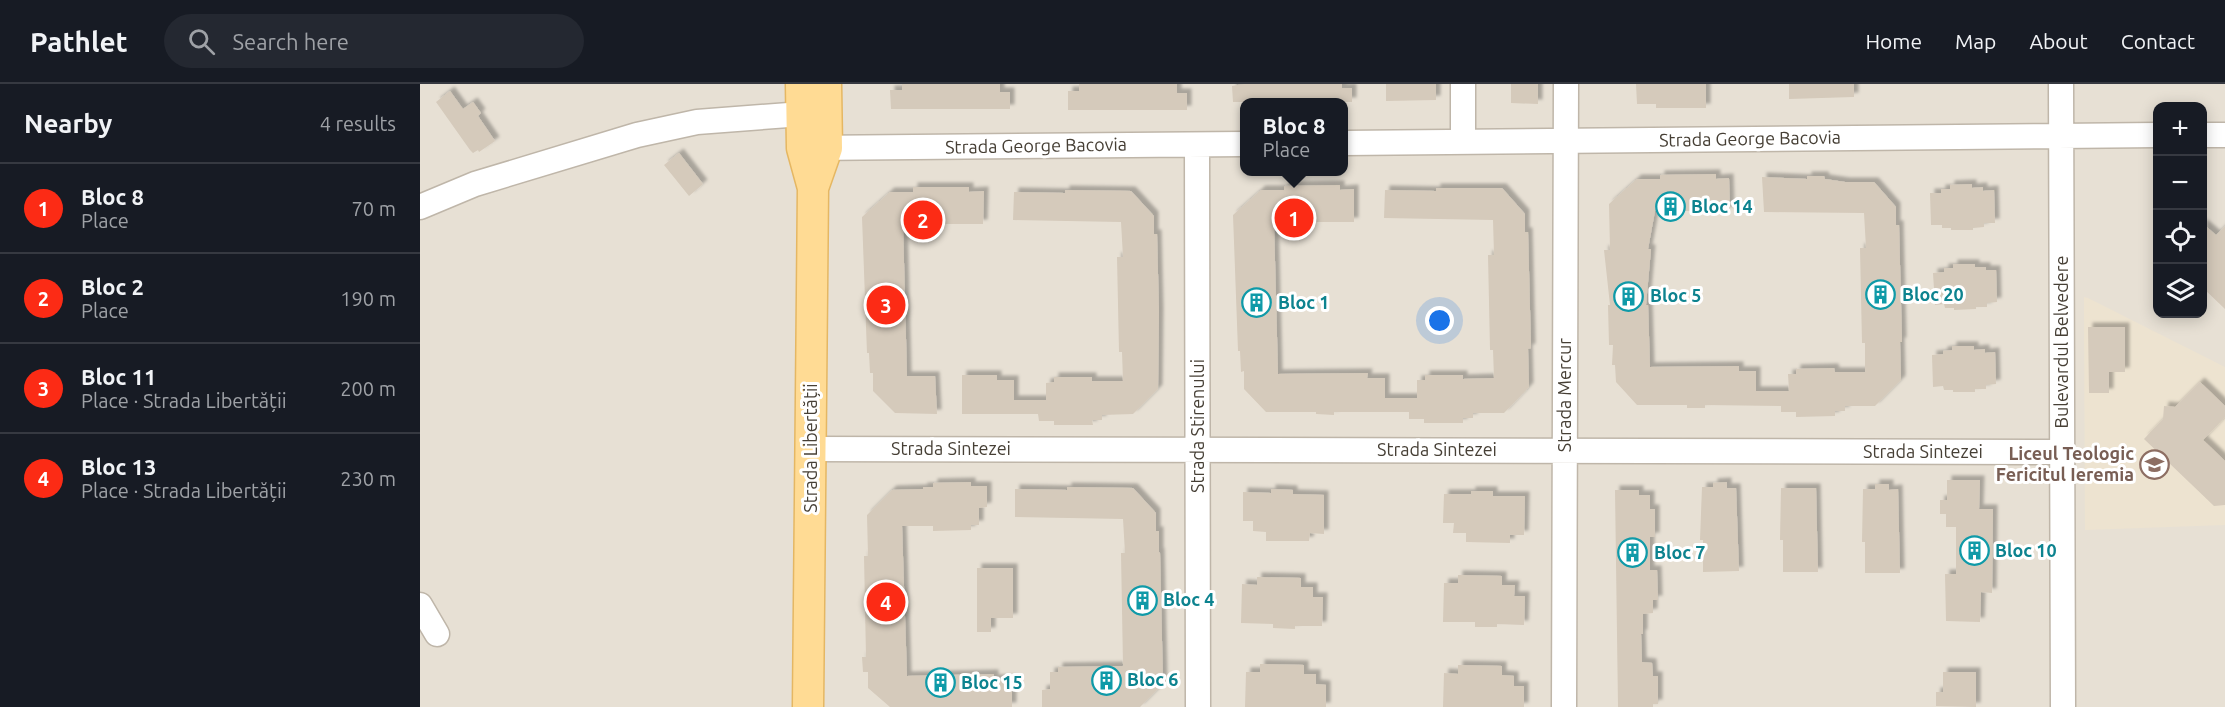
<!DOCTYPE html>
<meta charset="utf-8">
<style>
:root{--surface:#171b24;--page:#242831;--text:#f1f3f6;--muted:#9ea1a6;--line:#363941;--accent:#fc2b15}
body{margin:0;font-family:Ubuntu,sans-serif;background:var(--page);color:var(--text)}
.controls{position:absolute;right:18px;top:18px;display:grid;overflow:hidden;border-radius:12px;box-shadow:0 3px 15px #0003}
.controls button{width:54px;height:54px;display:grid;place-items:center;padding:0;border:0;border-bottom:2px solid var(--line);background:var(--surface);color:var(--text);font:30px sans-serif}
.you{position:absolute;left:1020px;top:237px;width:21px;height:21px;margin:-15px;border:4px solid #fff;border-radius:50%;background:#1a73e8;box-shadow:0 0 0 9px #1a73e833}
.badge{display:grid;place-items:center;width:39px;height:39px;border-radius:50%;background:var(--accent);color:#fff;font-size:20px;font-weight:700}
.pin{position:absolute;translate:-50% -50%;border:3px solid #fff;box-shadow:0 2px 6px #0006}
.popup{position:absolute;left:820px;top:14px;width:108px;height:78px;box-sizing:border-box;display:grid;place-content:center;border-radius:12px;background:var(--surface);filter:drop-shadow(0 2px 4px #0005);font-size:20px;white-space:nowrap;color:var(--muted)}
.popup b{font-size:22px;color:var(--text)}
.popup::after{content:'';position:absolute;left:50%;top:100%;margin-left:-12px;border:12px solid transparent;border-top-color:var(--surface)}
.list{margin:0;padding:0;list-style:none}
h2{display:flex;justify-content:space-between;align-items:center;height:78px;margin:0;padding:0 24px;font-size:26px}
h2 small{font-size:20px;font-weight:400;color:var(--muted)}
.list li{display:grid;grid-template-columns:39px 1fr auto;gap:18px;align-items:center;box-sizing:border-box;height:90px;padding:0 24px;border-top:2px solid var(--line)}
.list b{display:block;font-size:22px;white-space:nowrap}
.list p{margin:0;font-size:20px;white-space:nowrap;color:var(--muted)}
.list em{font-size:20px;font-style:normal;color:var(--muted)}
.icon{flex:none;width:33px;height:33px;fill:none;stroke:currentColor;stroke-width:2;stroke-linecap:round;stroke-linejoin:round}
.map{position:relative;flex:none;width:1805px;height:623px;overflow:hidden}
header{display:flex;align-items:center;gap:36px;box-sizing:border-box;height:84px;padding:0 30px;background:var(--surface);border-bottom:2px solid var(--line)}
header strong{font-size:28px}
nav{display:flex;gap:33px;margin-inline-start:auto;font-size:21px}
.search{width:420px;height:54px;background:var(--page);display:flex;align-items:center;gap:15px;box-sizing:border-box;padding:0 21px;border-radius:33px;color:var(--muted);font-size:22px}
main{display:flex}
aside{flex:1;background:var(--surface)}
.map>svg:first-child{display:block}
.residential{fill:#e7e0d4;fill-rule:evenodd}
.education{fill:#ede3d0}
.building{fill:#d5cabb;filter:url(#shadow)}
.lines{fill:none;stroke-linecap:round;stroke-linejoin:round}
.minor-casing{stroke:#bfb6a9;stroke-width:27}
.major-casing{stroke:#e5b763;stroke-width:33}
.minor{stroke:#fff;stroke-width:24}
.major{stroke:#ffdb94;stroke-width:30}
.labels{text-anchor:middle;stroke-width:6;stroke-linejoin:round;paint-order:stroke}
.street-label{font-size:18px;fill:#463f35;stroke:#fff}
.culture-label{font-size:18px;font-weight:bold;fill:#0d838f;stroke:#fff;text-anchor:start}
.education-label{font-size:18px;font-weight:bold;fill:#785e54;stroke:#fff;text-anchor:end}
</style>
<header>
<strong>Pathlet</strong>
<div class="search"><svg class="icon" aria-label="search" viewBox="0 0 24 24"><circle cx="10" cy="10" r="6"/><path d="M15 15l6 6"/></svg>Search here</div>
<nav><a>Home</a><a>Map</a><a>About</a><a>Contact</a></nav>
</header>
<main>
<aside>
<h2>Nearby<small>4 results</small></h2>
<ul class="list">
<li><span class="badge">1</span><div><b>Bloc 8</b><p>Place</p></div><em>70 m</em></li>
<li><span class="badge">2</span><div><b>Bloc 2</b><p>Place</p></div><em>190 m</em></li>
<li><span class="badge">3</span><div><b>Bloc 11</b><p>Place · Strada Libertății</p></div><em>200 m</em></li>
<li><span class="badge">4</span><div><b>Bloc 13</b><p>Place · Strada Libertății</p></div><em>230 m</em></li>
</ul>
</aside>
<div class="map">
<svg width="1805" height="623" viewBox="0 0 1805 623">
<defs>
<filter id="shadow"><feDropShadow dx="4.5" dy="-4.5" stdDeviation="1.5" flood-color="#0004"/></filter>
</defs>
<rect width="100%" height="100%" fill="#f3efe6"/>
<!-- residential -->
<path class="residential" d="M0,0H1805V623H0ZM824,18H924V88H824ZM1738,22H1782V230H1738Z"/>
<!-- education -->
<path class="education" d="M1664,213L1668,214L1805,283V441L1665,446Z"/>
<!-- building -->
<path class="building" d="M482,0H580V8H590V25H471L470,6H482Z
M659,0H757V9H767V26H648V7H659Z
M824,0H922V4H932V18H813L812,2Z
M966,0H1016V16L966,17Z
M1091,0H1118V20L1091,19Z
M1216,0H1286V24H1236V20H1217Z
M1369,0H1434V13L1369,15Z
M30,7L43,25L53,18L61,29L58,32L75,57L59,68L58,66L53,69L50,66L16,18Z
M259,69L283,100L269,112L244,81Z
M1296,90V95L1309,94L1310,127H1235L1228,165H1231L1226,221H1228L1230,283L1319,282V287H1336V307H1369L1368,290H1376V285L1414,284L1415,288H1445V259H1442L1440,164H1446L1444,129L1344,128L1342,93L1387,95V92H1404L1405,95L1425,98H1454L1476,123V141H1479L1482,258H1480L1481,296L1455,322H1425V327H1415V332L1376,333V328H1361V322L1285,321V324H1267V321H1217L1196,298L1195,281H1192L1193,261H1189L1188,221H1190L1184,166H1190L1189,120L1217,95H1240V91Z
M1552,100V104L1563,103V107L1574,106L1575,139H1564V143L1553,144V146H1531V144H1522V141H1511L1510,109H1521V105H1530V101Z
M920,101V106L934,105V138H854L858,290L948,289L947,294H965V314H997V296H1005V291H1043V295L1074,294L1073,266H1070L1068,171H1074L1073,136L964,134L965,106L1016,107V104H1082L1105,130V148H1108L1111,264L1108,265L1109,303L1084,329H1053V334H1043V339H1004V335H989V328H914V331L896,330V328H846L824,305V287L821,288L820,267H818L813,131L841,106H864V102Z
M493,103H549V108L564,107L563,140H483L487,292H515L517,330L475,329L453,307V289H450L449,269H447L442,133L470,108H493Z
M645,106L711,107L734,132V150H737L739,228L738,305L713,330L682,331V336H672L673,341H634V337H619L618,330H542V291H577V296H594V316H626V299L634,298V293H672V297H703L702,268H699L697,173H703L701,138L593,136L594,108L645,109Z
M1782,139L1796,151L1805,142V225L1782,203Z
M1533,180H1555V183H1566V186H1576L1577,218L1567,219V223H1556V225L1534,226V224H1525L1524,220L1515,221L1513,189L1524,188V184H1533Z
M1668,243H1705V288H1689V309H1669Z
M1532,262H1554V266L1565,265V269L1575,268L1576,300L1566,301V305H1555V308H1533V306H1524L1523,302L1513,303L1512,271L1523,270V267L1532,266Z
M1780,298L1805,322V333L1783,356L1805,377V421L1794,422L1724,355L1743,335L1744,322L1755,323Z
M1527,396H1560L1559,425H1573L1572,509L1561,508L1560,538L1526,537L1525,490H1536V443H1526V430H1520V416H1527Z
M551,398V402H567V423L559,424V441H551V446L513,447V442H482L487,592L574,590V595H592V623H470L448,604V588H443L442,573H446L444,472H448L447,431L472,406L503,405V403H513V399Z
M1307,398V404H1316L1319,487L1283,488V456H1280L1282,403H1293V399Z
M1455,400H1469V406L1478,405L1480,489H1445V458H1442L1443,405H1455Z
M647,403L713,404L736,429V447H739V468L740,469L743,600L720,623H622V606L630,605V588H638V583L703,582L701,469H705L703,435L595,433V405L647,406Z
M1361,404H1396L1398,488H1363V456H1360Z
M851,405L873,406V410L904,411V450L890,449L889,457H846V448L833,447V437H823V408L851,409Z
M1195,406H1219V411H1230V425H1235V453H1230V486H1237L1238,516H1233V529L1223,530V550H1221L1222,578L1232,579L1233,592H1238V620H1233V623H1198Z
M1051,407H1073V412H1105L1104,451H1090V459L1046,458V449H1033L1034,439H1023L1024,410H1051Z
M557,484H593V534H571V548H557Z
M1038,491L1082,492V501H1095L1094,512H1105L1104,541L1077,540V543H1055V538H1023L1024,499H1038Z
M837,493L881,494V503H893V513H903L902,542H875V545L853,544V540L821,539L822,500L837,501Z
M840,580L884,581V590H896V600L906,601V623H825L826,588H840Z
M1038,581L1082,582V591L1094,592V602H1104V623H1023L1024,589L1038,590Z
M1523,588H1556V623L1516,622V608H1523Z"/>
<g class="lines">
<defs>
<path id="minor" d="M1043,0V58
M1641,0L1643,623
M1782,51H1805
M924,59L1738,51
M777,61L778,623
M390,64L824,60
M0,123L55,100L217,51L277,38L382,30
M391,365L1642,368
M0,521L17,550
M1144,623L1146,0"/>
<path id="major" d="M381,0L382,64L393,104L388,623
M393,104L407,64L406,0"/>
</defs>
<!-- minor casing -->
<use href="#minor" class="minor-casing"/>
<!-- major casing -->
<use href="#major" class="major-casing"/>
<!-- minor -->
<use href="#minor" class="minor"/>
<!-- major -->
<use href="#major" class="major"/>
</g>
<!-- icons -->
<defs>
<symbol id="building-ring" viewBox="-11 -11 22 22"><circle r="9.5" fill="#fff" stroke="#0f9aa8" stroke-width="1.5"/><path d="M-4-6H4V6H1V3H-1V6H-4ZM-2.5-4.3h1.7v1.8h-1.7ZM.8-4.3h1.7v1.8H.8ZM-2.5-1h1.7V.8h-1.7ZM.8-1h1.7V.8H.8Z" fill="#0f9aa8"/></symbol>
<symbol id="school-ring" viewBox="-11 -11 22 22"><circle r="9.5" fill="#fff" stroke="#8d6e63" stroke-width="1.5"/><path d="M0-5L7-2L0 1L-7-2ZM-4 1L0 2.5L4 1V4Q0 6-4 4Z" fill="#8d6e63"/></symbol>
</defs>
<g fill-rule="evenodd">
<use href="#building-ring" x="1234" y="106" width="33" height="33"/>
<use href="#building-ring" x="1444" y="194" width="33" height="33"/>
<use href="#building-ring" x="1192" y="196" width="33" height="33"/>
<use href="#building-ring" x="820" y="202" width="33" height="33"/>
<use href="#school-ring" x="1718" y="364" width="33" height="33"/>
<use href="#building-ring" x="1538" y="450" width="33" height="33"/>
<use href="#building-ring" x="1196" y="452" width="33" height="33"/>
<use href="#building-ring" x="706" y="500" width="33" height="33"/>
<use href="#building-ring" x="670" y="580" width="33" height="33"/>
<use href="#building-ring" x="504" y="582" width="33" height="33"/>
</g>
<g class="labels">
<!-- street labels -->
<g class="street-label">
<text transform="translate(1330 55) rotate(-1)" y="6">Strada George Bacovia</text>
<text transform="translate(616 62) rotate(-1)" y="6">Strada George Bacovia</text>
<text transform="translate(1642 258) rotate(-90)" y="6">Bulevardul Belvedere</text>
<text transform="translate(1145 311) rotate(-90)" y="6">Strada Mercur</text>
<text transform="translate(778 342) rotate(-90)" y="6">Strada Stirenului</text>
<text transform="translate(391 364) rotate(-90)" y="6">Strada Libertății</text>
<text x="531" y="371">Strada Sintezei</text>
<text x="1017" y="372">Strada Sintezei</text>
<text x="1503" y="374">Strada Sintezei</text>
</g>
<!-- culture labels -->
<g class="culture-label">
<text x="1271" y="129">Bloc 14</text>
<text x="1482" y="217">Bloc 20</text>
<text x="1230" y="218">Bloc 5</text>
<text x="858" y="225">Bloc 1</text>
<text x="1575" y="473">Bloc 10</text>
<text x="1234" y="475">Bloc 7</text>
<text x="743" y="522">Bloc 4</text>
<text x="707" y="602">Bloc 6</text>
<text x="541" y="605">Bloc 15</text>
</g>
<!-- education labels -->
<g class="education-label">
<text x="1714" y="376">Liceul Teologic<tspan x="1714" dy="21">Fericitul Ieremia</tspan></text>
</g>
</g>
</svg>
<div class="controls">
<button>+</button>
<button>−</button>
<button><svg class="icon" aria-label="locate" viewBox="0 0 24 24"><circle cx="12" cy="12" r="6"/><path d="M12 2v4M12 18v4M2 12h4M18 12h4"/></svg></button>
<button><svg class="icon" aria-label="layers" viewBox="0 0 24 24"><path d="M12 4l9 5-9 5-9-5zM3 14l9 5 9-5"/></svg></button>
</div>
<div class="you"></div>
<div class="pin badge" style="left:874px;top:134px">1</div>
<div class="popup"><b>Bloc 8</b>Place</div>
<div class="pin badge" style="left:503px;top:136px">2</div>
<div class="pin badge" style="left:466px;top:221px">3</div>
<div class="pin badge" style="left:466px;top:518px">4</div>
</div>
</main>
